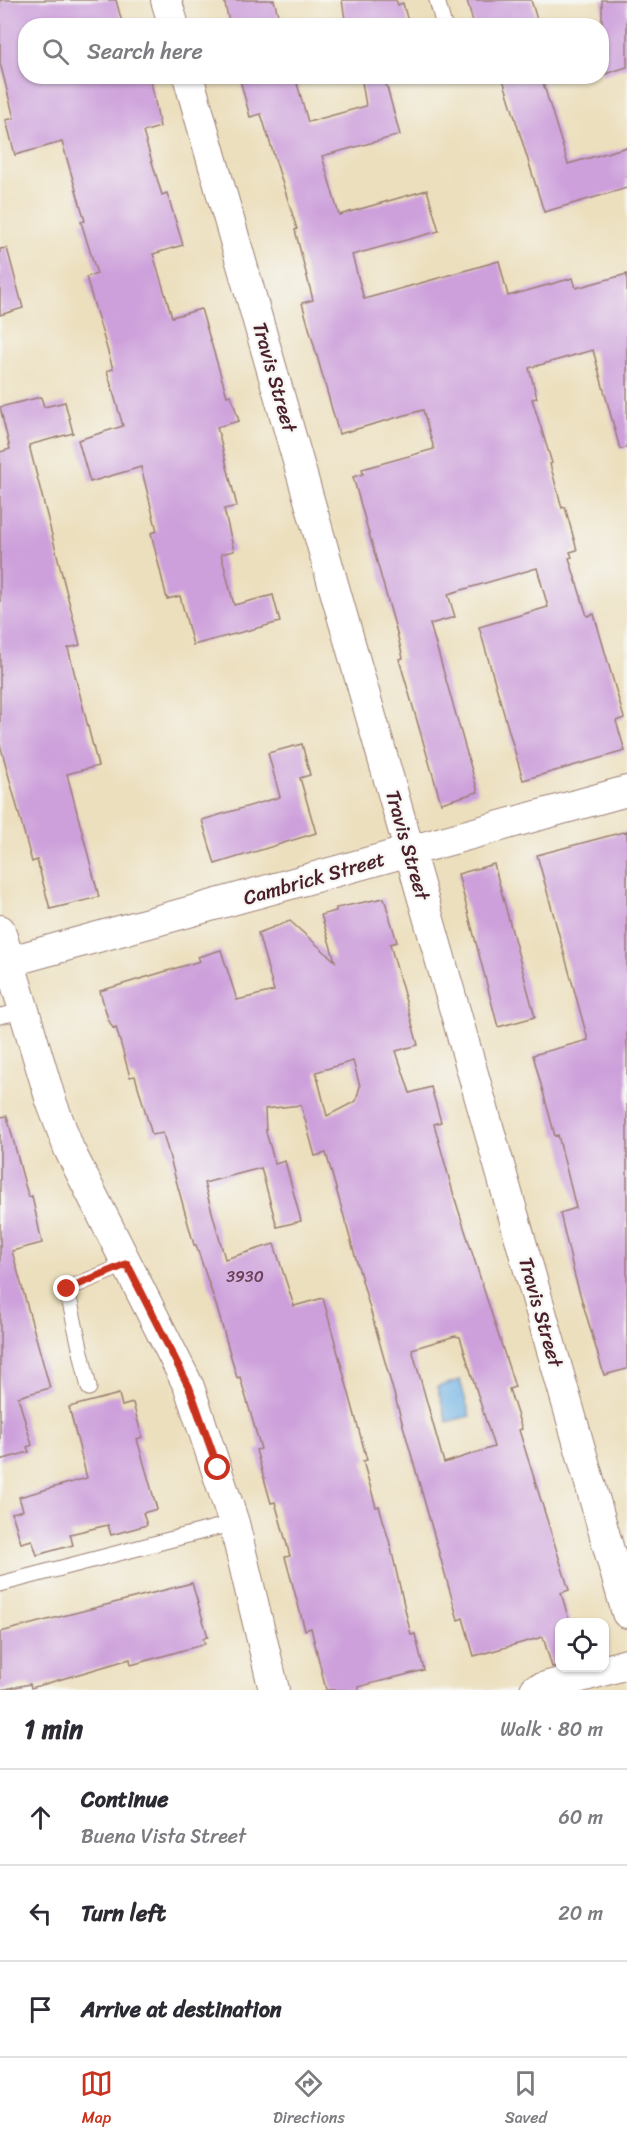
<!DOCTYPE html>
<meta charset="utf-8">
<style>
:root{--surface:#fff;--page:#f2f2f3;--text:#2b2b33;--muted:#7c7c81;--line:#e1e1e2;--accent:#c8321e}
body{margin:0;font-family:Sriracha,sans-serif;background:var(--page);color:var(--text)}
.controls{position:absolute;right:18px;bottom:18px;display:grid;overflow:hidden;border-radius:12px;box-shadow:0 2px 4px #0004}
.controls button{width:54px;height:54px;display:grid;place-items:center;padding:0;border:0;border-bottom:2px solid var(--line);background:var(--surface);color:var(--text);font:30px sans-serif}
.stop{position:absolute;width:18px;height:18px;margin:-14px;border:4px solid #c8321e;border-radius:50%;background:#fff}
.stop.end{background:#c8321e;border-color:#fff;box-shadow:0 2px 6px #0008}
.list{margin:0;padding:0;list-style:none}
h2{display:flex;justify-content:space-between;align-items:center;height:78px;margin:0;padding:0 24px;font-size:26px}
h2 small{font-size:20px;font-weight:400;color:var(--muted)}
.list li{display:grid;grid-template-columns:39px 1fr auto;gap:18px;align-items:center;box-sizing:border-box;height:96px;padding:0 24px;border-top:2px solid var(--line)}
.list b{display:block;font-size:22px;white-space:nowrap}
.list p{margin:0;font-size:20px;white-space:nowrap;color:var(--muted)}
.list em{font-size:20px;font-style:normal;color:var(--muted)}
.icon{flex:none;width:33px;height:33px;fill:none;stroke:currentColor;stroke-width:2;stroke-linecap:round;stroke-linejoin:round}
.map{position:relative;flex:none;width:627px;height:1690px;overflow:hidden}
.search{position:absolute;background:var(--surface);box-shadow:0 2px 4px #0004;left:18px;right:18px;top:18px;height:66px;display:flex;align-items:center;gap:15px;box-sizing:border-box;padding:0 21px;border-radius:24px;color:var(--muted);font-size:22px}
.sheet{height:366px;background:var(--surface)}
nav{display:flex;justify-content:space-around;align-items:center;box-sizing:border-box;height:84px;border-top:2px solid var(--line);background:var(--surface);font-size:16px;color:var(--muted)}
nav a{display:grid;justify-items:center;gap:3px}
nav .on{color:var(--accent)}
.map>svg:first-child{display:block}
.water{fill:#70b2e5;stroke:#5d6888;stroke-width:1.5}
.building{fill:#cda0db;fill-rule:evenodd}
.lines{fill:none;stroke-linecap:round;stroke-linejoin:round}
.service-casing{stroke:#9b7f74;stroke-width:17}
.minor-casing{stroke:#9b7f74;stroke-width:32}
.service{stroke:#fff;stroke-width:15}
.minor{stroke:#fff;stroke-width:30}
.route{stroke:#c8321e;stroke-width:8}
.labels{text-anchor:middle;stroke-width:4.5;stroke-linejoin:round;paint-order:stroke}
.number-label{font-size:16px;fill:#6b3f57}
.street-label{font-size:20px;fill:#4a1f2b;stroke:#f6f6f2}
</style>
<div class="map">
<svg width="627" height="1690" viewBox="0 0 627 1690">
<rect width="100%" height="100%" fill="#f6f6f2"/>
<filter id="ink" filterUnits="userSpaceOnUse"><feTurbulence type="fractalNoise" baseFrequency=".0167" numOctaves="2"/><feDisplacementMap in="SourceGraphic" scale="12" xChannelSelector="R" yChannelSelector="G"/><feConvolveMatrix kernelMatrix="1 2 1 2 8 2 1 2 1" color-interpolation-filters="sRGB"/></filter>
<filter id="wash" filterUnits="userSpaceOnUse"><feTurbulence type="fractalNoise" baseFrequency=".008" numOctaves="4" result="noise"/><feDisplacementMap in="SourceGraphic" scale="24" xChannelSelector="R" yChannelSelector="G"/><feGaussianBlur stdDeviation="1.35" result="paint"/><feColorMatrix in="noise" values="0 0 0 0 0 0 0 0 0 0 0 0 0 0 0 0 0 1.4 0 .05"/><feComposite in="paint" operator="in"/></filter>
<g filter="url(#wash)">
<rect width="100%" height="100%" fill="#ecdfbd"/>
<!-- water -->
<path class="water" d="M460,1380L470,1416L447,1422L437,1387Z"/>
<g id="blocks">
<!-- building -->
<path class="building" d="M0,0H116L123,26H26V76H150L160,127L143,132L162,195L167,193L183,245L153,254L172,317L201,309L227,396L231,395L239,421L217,427L237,506L224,509L234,551L221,554L234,605L273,595L280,622L193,645L180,596L167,599L151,533L157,531L141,467L90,482L78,440L123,426L107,371L113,369L86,277L97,274L81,222L85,221L62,142L15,155L6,120L14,118L0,63Z
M224,0H274L281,26H230Z
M342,0H396L398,5L403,3L408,22L404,26H346Z
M467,0H531L539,26H474Z
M602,0H627V67L602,75Z
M239,76H295L308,122L366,106L361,76H384L400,135L322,156L339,215L427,190L439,231L352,255L364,299L499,261L508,296L573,278L576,288L627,274V448L620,449L593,350L529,368L537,398L532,399L552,463L550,464L562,508L565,507L577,550L570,552L572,557L569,558L587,616L594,614L624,718L616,721L625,751L523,780L479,627L548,607L537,568L448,594L455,617L430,624L478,792L441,803L399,659L403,658L397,633L353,477L363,474L362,469L434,449L423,410L339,434L302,303L313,300L295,230L297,229L261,114L250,117Z
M502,76H541L568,164L627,147V188L544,212Z
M7,248L23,308L0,315V249Z
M41,397L44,407L65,402L73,433L29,445L80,645L68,648L98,766L67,774L99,897L50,909L37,860L32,862L0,744V452L10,449L0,407Z
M302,744L310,775L300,778L316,833L215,864L202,820L280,797L268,753Z
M627,831V1369L604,1375L575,1277L560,1213L576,1208L558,1135L555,1136L533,1055L588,1040L537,855Z
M494,864L535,1017L498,1027L458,874Z
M384,898L397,942L390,944L418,1045L396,1051L410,1093L431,1087L441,1122L434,1124L454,1196L515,1387L509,1389L522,1429L519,1430L569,1590L561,1593L570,1623H560V1665L552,1667L543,1637L474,1656L463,1618L458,1620L326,1153L315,1156L301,1105L265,1109L266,1132L275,1164L285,1161L301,1221L277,1227L261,1168L204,1183L225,1259L274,1244L294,1306L323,1298L367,1460L363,1461L376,1507L379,1506L390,1544L411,1635L415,1634L424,1670L358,1687L359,1690H326L311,1628L305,1630L285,1557L290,1556L275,1502L271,1503L256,1450L261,1449L240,1377L237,1378L217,1308L196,1245H194L163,1133L152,1135L135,1076L130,1077L116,1027L113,1028L108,1019L100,991L200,961L198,957L221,950L237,1000L274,991L258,933L290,921L335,961L321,915L336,911V908ZM353,1061L360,1086L356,1101L327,1116L316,1072ZM455,1336L460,1337L494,1447L444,1463L412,1349Z
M7,1116L25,1185L29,1197L32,1196L42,1243L12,1251L50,1388L18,1397L32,1445L27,1447L29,1452L0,1460V1117Z
M119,1394L122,1406L133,1403L142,1437L137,1439L157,1509L143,1513L147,1525L111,1535L108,1525L70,1534L73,1545L37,1555L32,1540L21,1543L12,1513L23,1510L19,1497L87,1478L69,1407Z
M192,1583L208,1637L203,1638L205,1644L131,1665L130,1659L31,1688L30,1684L0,1690V1632Z"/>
</g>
</g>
<g filter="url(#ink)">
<use href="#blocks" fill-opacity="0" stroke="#9b7f74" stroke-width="1.5"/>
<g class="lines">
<defs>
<path id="service" d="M437,0L444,26
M0,1016L24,1011
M89,1388L67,1289L127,1264
M0,1584L234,1523"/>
<path id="minor" d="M166,0L174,26
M188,76L627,1613
M0,930L51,1101L69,1149L189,1387L234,1523L274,1690
M0,964L627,791
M535,1690L627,1664"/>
</defs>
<!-- service casing -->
<use href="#service" class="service-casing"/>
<!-- minor casing -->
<use href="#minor" class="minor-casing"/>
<!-- service -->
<use href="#service" class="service"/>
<!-- minor -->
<use href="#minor" class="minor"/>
</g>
</g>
<g class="lines" filter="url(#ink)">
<!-- route -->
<path class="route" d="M67,1289L127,1264L189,1387L218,1468"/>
</g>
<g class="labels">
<!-- number labels -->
<g class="number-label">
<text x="245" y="1282">3930</text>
</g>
<!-- street labels -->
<g class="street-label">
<text transform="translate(275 377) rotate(74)" y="7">Travis Street</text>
<text transform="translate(408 845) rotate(74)" y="7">Travis Street</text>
<text transform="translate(314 878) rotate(-16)" y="7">Cambrick Street</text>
<text transform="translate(541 1312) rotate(74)" y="7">Travis Street</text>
</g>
</g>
</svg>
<div class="controls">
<button><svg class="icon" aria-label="locate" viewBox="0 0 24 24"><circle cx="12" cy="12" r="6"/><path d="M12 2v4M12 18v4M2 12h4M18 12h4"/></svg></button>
</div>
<div class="stop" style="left:218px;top:1468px"></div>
<div class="stop end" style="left:67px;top:1289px"></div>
<div class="search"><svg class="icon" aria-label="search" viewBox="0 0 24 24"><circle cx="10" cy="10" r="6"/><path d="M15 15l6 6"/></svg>Search here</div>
</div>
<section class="sheet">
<h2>1 min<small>Walk · 80 m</small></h2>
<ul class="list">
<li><svg class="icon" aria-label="ahead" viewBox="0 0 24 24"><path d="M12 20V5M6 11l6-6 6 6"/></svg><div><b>Continue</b><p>Buena Vista Street</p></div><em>60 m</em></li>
<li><svg class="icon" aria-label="left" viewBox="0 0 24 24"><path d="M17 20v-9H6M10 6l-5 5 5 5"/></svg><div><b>Turn left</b></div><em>20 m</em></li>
<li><svg class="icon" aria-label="arrive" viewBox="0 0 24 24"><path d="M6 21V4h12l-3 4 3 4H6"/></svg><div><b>Arrive at destination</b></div></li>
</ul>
</section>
<nav>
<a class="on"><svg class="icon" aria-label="map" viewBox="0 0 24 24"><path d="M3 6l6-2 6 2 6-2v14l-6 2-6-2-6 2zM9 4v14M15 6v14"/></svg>Map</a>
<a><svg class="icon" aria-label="directions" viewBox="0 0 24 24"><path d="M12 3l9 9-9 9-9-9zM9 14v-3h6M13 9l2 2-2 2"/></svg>Directions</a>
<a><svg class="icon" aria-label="saved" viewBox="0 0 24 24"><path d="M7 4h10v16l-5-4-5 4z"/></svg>Saved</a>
</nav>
